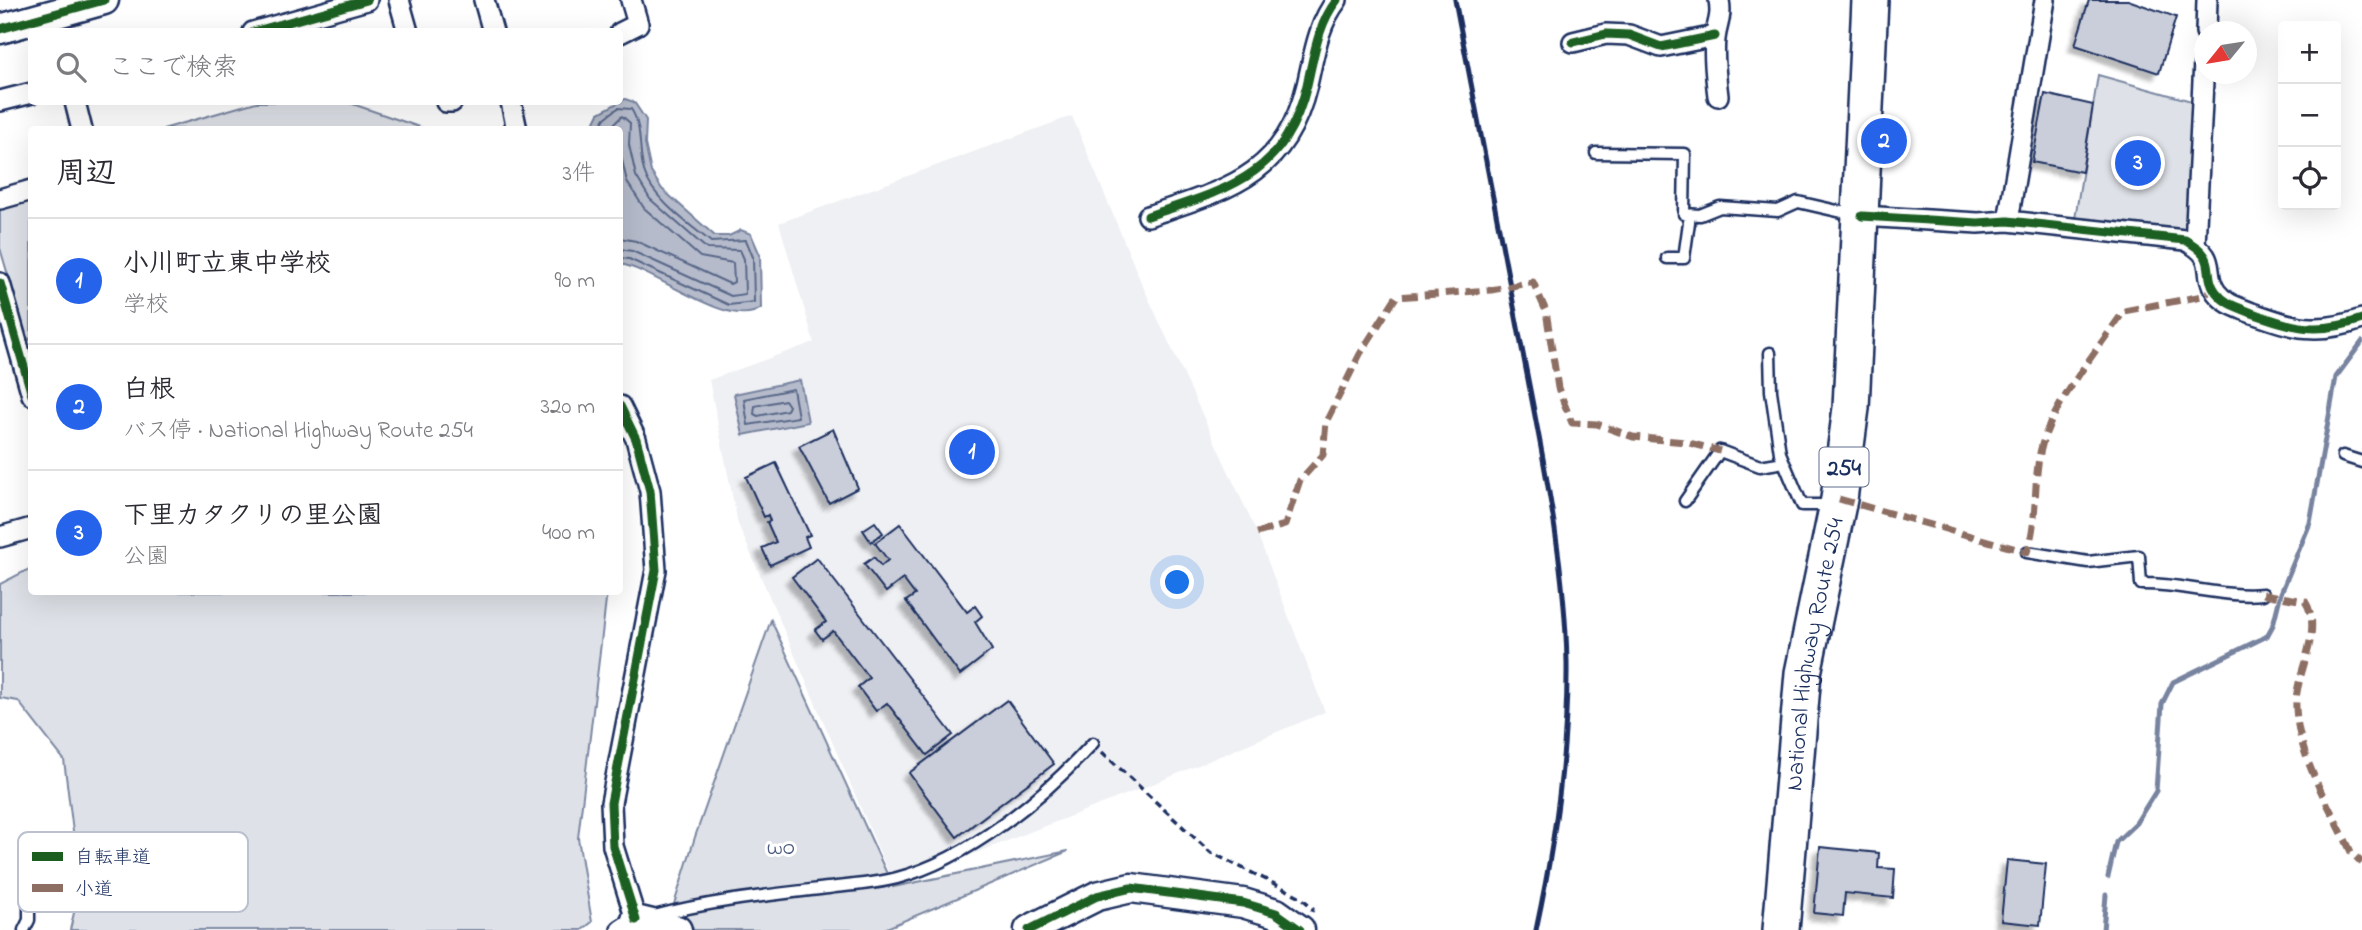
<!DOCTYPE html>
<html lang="ja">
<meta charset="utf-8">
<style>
:root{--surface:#fff;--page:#f7f7f7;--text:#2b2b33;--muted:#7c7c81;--line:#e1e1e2;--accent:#2563eb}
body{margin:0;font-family:"Indie Flower","Klee One",sans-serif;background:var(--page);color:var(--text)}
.controls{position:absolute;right:21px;top:21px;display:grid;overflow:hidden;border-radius:7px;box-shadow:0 7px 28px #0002}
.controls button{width:63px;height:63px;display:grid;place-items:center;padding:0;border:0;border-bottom:2px solid var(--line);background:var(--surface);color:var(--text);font:35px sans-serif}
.compass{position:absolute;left:2194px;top:21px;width:63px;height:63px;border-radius:50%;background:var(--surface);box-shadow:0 7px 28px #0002;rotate:240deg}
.you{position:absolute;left:1178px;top:583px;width:24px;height:24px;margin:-18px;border:5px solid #fff;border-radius:50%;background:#1a73e8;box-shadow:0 0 0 10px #1a73e833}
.badge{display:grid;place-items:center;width:46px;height:46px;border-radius:50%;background:var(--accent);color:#fff;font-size:23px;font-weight:700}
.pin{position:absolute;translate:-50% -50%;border:4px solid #fff;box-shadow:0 2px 7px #0006}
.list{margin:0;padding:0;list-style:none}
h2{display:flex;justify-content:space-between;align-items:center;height:91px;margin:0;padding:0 28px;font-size:30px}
h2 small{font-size:23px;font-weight:400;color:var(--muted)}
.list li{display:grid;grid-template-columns:46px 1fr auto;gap:21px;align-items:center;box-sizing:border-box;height:126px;padding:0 28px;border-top:2px solid var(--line)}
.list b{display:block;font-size:26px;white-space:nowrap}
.list p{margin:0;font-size:23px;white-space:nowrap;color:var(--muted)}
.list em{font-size:23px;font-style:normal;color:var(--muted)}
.icon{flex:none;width:38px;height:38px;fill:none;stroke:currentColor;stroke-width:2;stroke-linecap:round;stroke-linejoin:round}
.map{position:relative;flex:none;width:2362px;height:930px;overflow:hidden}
.search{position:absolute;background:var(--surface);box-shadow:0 7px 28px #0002;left:28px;top:28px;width:595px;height:77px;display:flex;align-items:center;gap:18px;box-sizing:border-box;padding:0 24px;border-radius:7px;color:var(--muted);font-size:26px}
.panel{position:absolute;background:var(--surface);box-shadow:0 7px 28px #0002;left:28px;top:126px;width:595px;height:469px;border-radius:7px}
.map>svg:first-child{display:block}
.built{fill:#eff0f4}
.green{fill:#dee1e7;stroke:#7c88a2;stroke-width:2}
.water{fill:#b5bbca;stroke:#77839f;stroke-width:2}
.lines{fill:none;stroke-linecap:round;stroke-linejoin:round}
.shore{stroke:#596789;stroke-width:2}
.stream{stroke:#77839f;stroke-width:5}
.building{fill:#caceda;stroke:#1b2f5e;stroke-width:2;filter:url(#shadow)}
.lane-casing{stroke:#1b2f5e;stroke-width:15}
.street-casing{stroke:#1b2f5e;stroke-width:24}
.secondary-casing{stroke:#1b2f5e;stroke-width:33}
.highway-casing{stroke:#1b2f5e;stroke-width:40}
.path{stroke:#1b2f5e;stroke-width:3.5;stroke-dasharray:7 5;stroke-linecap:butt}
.lane{stroke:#fff;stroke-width:10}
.street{stroke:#fff;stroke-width:19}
.secondary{stroke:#fff;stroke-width:28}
.highway{stroke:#fff;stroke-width:35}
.rail{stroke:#1b2f5e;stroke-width:5}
.quiet{stroke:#8d6e63;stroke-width:7;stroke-dasharray:14 7;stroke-linecap:butt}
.cycleway-casing{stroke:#fff;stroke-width:13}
.cycleway{stroke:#1b5e20;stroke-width:9}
.labels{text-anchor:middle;stroke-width:6;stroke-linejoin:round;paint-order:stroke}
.shield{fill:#fff;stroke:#5f6d8e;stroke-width:2}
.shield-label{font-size:23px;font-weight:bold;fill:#1b2f5e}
.street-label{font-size:24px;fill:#1b2f5e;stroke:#fff}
.park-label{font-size:24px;fill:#4c5c80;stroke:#fff}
.key{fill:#fff;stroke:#bbc1cf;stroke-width:2}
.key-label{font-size:19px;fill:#1b2f5e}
</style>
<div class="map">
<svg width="2362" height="930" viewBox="0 0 2362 930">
<defs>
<filter id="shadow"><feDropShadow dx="-6" dy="6" stdDeviation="2" flood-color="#0004"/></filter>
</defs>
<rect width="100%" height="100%" fill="#fff"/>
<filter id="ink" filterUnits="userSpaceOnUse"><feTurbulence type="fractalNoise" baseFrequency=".0143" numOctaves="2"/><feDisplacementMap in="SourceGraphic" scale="14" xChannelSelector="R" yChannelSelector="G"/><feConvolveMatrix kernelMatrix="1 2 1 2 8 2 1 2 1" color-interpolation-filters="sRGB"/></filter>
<g filter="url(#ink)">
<!-- built -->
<path class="built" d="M1072,116L1141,282L1257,533L1325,712L1153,784L894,885L738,524L709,380L814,342L779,223Z"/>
<!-- green -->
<path class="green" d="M2098,75L2195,102L2189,224L2180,233L2074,225Z
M256,102H347L425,129H163Z
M31,198V341L26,336L0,248V207Z
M31,568L32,592H607L578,838L592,922L582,930H70L80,887L64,760L18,701L0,698V584Z
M771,620L893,887L1068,851L882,930H666L695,837Z"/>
<!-- water -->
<path class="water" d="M625,99L634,102L646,120L645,144L651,172L662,189L715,236H729L741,230L751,234L760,255L761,308C731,332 654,269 620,264V130L591,129L599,113Z
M800,380L808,422L743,435L734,394Z"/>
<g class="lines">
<!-- shore -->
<path class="shore" d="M598,130L605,118L618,108L631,109C643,127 638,150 644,171C652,199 689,224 711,242L746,240L753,257L754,302L729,305L629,259L620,258
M608,130L622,116L630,123L629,145L636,176L650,199L707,249L740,250L744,259L745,294L731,296L632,251L620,249
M620,151L627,182L644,208L700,257L733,263L734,282L730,284L636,241L620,238
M793,389L798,417L748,425L744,399Z
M785,400L789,406L787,410L758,416L754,414L755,406Z"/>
<!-- stream -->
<path class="stream" d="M2108,877L2116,842L2136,823L2156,791L2162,704L2173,682L2267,636L2273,625L2281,593L2310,523L2336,377L2362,342
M2103,930L2106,895"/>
</g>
<!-- building -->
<path class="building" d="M2089,0H2128L2176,17L2159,73L2075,45Z
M2045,94L2093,105L2082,172L2032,162Z
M833,429L858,488L829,503L799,446Z
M776,463L810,535L805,537L809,547L770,565L762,548L776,542L767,522L770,521L768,515L764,517L746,477Z
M875,522L883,533L871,542L863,530Z
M900,524L967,612L975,606L982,616L975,622L992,650L960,675L906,601L915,595L903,579L886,592L864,564L874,557L881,566L888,560L875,543Z
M817,558L953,735L927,755L887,703L876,711L858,687L869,678L833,631L822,639L815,630L826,622L792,577Z
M1007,700L1054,764L957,837L909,773Z
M1820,847L1879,853L1878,868L1895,869L1893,898L1845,893L1843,916L1814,913Z
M2007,860L2046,864L2040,925L2001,921Z"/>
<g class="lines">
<defs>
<path id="lane" d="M1596,153L1685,154L1684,214L1700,215L1720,207L1778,211L1798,202L1855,215
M1667,258H1684L1690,215
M1770,353L1771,391L1780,453L1802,505H1830
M2343,456L2362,462
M1685,501L1720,451L1760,466L1784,462
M2027,552L2088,562L2139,556L2141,584C2182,583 2222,598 2263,594
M654,916C711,901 769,895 828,888C850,885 875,884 897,878C969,859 1043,798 1093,743
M24,930L29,920V849"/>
<path id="street" d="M399,0L408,32
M484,0L493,32
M253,32L367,0
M2206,32L2207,0
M620,33L638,24L631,0
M1573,42L1606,34L1629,35L1661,47L1715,36
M1718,96C1716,78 1713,58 1715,39C1717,22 1722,19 1719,0
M0,101L32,93
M75,102L82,130
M446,102H452
M511,102L517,130
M0,199L32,190
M1148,216C1228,189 1285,176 1307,85C1314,55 1318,24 1337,0
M1862,216L1978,223L2008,221L2185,240C2221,259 2201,271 2216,292C2226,305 2238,307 2252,313C2295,328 2317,335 2362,319
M2008,221L2045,0
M2195,245L2204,61
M0,283L32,395
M620,406L636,439L650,491L656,570L611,803L613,846L636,920L621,930
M0,537L32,528"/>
<path id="secondary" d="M0,29L104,0
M636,920L677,930
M1029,930L1097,896L1131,888L1243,903L1276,913L1300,930"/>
<g id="highway">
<path id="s1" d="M1781,930L1803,673L1839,499L1851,408L1870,0"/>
</g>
</defs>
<!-- lane casing -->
<use href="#lane" class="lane-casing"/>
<!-- street casing -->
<use href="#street" class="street-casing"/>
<!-- secondary casing -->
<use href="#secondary" class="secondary-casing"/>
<!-- highway casing -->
<use href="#highway" class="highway-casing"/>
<!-- path -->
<path class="path" d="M1102,752L1210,852L1299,896L1313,908L1312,912"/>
<!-- lane -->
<use href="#lane" class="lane"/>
<!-- street -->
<use href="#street" class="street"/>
<!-- secondary -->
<use href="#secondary" class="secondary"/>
<!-- highway -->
<use href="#highway" class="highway"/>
<!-- rail -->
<path class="rail" d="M1455,0C1478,121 1502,243 1525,364C1544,463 1565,562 1567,662C1568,753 1555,842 1536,930"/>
<!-- quiet -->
<path class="quiet" d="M1839,499L2027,552C2039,518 2032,480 2042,445C2052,406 2100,346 2124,311L2202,296L2214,289
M1257,533L1285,525L1300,480L1323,455L1326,422L1360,354L1396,297L1491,290L1533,282L1546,311L1558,388L1572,423L1597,424L1633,437L1686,442L1720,451
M2263,594L2305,601C2325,631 2294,675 2296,707C2298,758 2330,806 2351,852L2362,863"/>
<defs>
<path id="cycleway" d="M0,29L104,0
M253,32L367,0
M1573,42L1606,34L1629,35L1661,47L1715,36
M1148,216C1228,189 1285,176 1307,85C1314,55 1318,24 1337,0
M1862,216L1978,223L2008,221L2185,240C2221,259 2201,271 2216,292C2226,305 2238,307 2252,313C2295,328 2317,335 2362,319
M0,283L32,395
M620,406L636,439L650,491L656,570L611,803L613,846L636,920
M1029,930L1097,896L1131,888L1243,903L1276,913L1300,930"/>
</defs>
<!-- cycleway casing -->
<use href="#cycleway" class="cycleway-casing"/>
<!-- cycleway -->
<use href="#cycleway" class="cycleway"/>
</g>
</g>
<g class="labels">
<!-- shield labels -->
<rect class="shield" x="1819.5" y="447.5" width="49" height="39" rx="5"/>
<g class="shield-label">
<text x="1844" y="475">254</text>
</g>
<!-- street labels -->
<g class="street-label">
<text dy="8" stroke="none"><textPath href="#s1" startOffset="278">National Highway Route 254</textPath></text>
</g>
<!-- park labels -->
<g class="park-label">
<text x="781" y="854">wo</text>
</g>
</g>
<!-- legend -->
<rect x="18" y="832" width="230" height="80" rx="10" class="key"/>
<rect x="32" y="852" width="31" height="9" fill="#1b5e20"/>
<rect x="32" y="884" width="31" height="8" fill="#8d6e63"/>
<g class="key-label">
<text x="75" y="863">自転車道</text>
<text x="75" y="895">小道</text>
</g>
</svg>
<div class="controls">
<button>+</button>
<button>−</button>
<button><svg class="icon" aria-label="locate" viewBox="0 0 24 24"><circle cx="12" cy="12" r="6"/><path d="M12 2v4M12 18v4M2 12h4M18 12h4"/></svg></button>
</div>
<svg class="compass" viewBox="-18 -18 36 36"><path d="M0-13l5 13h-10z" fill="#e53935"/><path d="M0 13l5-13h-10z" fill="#7c7c81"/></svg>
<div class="you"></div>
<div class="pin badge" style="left:972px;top:452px">1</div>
<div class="pin badge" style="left:1884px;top:141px">2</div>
<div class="pin badge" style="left:2138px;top:163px">3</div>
<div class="search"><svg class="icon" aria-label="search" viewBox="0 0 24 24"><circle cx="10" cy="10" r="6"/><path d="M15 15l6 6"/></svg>ここで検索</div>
<section class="panel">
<h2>周辺<small>3件</small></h2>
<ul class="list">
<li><span class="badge">1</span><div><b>小川町立東中学校</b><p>学校</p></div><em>90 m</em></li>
<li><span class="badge">2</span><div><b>白根</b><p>バス停 · National Highway Route 254</p></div><em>320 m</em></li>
<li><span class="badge">3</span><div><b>下里カタクリの里公園</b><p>公園</p></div><em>400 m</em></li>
</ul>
</section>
</div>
